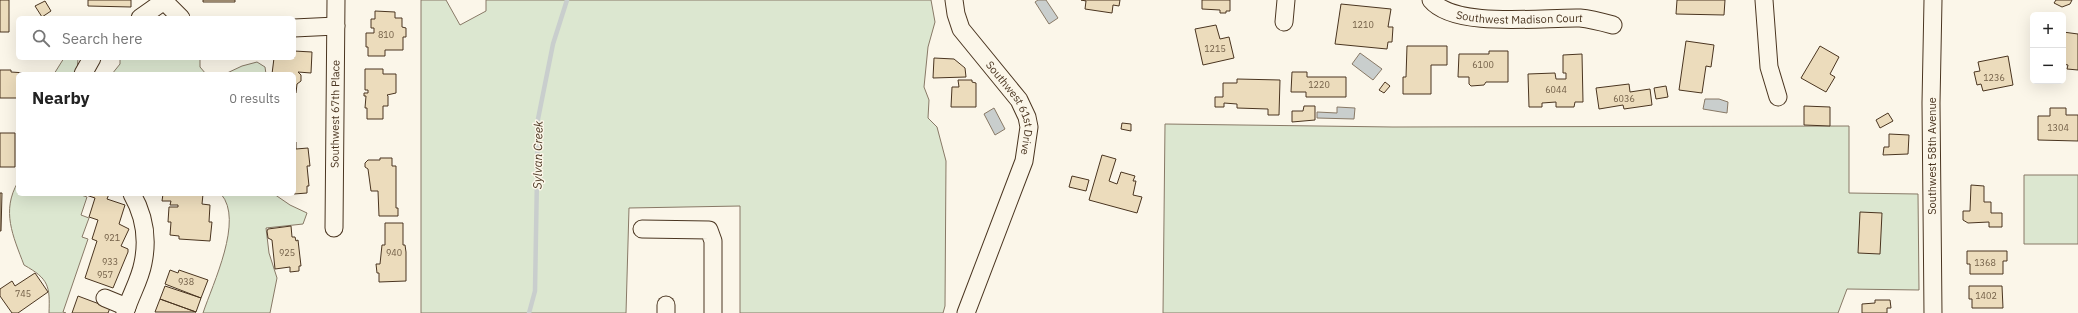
<!DOCTYPE html>
<meta charset="utf-8">
<style>
:root{--surface:#fff;--page:#f2f2f2;--text:#222;--muted:#767676;--line:#e0e0e0}
body{margin:0;font-family:"IBM Plex Sans",sans-serif;background:var(--page);color:var(--text)}
.controls{position:absolute;right:12px;top:12px;display:grid;overflow:hidden;border-radius:6px;box-shadow:0 4px 16px #0002}
.controls button{width:36px;height:36px;display:grid;place-items:center;padding:0;border:0;border-bottom:1px solid var(--line);background:var(--surface);color:var(--text);font:20px sans-serif}
.list{margin:0;padding:0;list-style:none}
h2{display:flex;justify-content:space-between;align-items:center;height:52px;margin:0;padding:0 16px;font-size:17px}
h2 small{font-size:13px;font-weight:400;color:var(--muted)}
.icon{flex:none;width:22px;height:22px;fill:none;stroke:currentColor;stroke-width:2;stroke-linecap:round;stroke-linejoin:round}
.map{position:relative;flex:none;width:2078px;height:313px;overflow:hidden}
.search{position:absolute;background:var(--surface);box-shadow:0 4px 16px #0002;left:16px;top:16px;width:280px;height:44px;display:flex;align-items:center;gap:10px;box-sizing:border-box;padding:0 14px;border-radius:6px;color:var(--muted);font-size:15px}
.panel{position:absolute;background:var(--surface);box-shadow:0 4px 16px #0002;left:16px;top:72px;width:280px;height:124px;border-radius:6px}
.map>svg:first-child{display:block}
.green{fill:#dce7d0;stroke:#887966}
.water{fill:#c9cecd;stroke:#887966}
.lines{fill:none;stroke-linecap:round;stroke-linejoin:round}
.stream{stroke:#c9cecd;stroke-width:4.5}
.building{fill:#ecdcbc;stroke:#4a3520}
.minor-casing{stroke:#4a3520;stroke-width:19}
.minor{stroke:#fbf6e9;stroke-width:17}
.labels{text-anchor:middle;stroke-width:3;stroke-linejoin:round;paint-order:stroke}
.number-label{font-size:9px;fill:#725f47}
.street-label{font-size:11px;fill:#4a3520;stroke:#fbf6e9}
.water-label{font-size:12px;font-style:italic;fill:#4a3520;stroke:#fbf6e9}
</style>
<div class="map">
<svg width="2078" height="313" viewBox="0 0 2078 313">
<rect width="100%" height="100%" fill="#fbf6e9"/>
<!-- green -->
<path class="green" d="M421,0H446L460,25L486,11V0H931L935,22L928,47L924,87L929,100L928,118L937,127L946,161L945,306L943,313H740V206L629,208L626,313H421Z
M64,58H78L77,74H54Z
M120,58H200V67L206,74H112L120,64Z
M257,62L265,67L266,74H225L242,66Z
M1165,124L1393,127L1849,126V193L1918,194L1919,290L1847,289L1838,313H1163Z
M2024,175H2078V244H2024Z
M18,182V194H78L87,197L81,215L89,218L82,237L88,239L63,312L66,313H49C50,286 49,279 24,265C13,236 1,211 18,182Z
M221,194H274L290,205L307,213L303,224L266,228L269,253L277,278L270,313H203C213,283 244,220 221,194Z"/>
<!-- water -->
<path class="water" d="M1038,0H1046L1058,18L1049,24L1035,2Z
M1360,53L1382,69L1373,80L1352,64Z
M1705,99H1719L1728,102L1727,113L1703,109Z
M1337,107L1355,108L1354,119L1317,118V112L1337,113Z
M994,108L1005,129L995,135L984,114Z"/>
<g class="lines">
<!-- stream -->
<path class="stream" d="M529,313L535,291L538,119L553,44L567,0"/>
</g>
<!-- building -->
<path class="building" d="M0,0H9V32H0Z
M88,0H131V7L88,6Z
M203,0H235V2H203Z
M1081,0H1120L1119,6L1113,5L1112,13L1085,9L1086,1Z
M1202,0H1230V11H1226V13H1220V10L1202,9Z
M1677,0H1725L1724,15L1676,14Z
M2056,0H2072L2070,4L2062,7L2054,3Z
M45,1L51,11L42,17L35,6Z
M1341,4L1391,9L1388,27H1393L1392,42H1388L1387,49L1335,44Z
M375,11L395,12V18H402V27L406,28V37H403V50H385V56H368V47H366V33H374V28H371V19H375Z
M1216,25L1220,39L1229,37L1234,58L1203,65L1195,29Z
M2063,32L2078,34V70L2067,69L2068,65L2063,64Z
M1686,41L1714,45L1711,67L1706,66L1702,93L1679,90Z
M1407,46H1447V65H1431V94H1403V77H1406Z
M1820,46L1839,57L1830,74L1835,77L1826,92L1801,78Z
M294,51L312,52L311,73L298,72L301,75V81L297,84L296,93H294V74H272L274,58H294Z
M1489,51H1508V82H1486L1484,85L1471,86L1469,84V77H1458L1459,54H1489Z
M1582,54L1583,102H1575L1574,107H1556V102L1542,103V107H1529L1528,74L1555,73L1556,79H1566V73H1563V55Z
M2008,56L2013,85L1983,91L1981,84L1977,85L1974,72L1980,71L1978,62Z
M934,58L954,59L965,68L966,77L933,78Z
M365,69H383V74H396V93L387,95L388,96V106H383V119H367V108H365L366,96H364V93H368V90H365Z
M0,70H11V72L26,73L18,74V98H0Z
M1292,72H1307V77H1346V97H1306V92H1291Z
M1237,79L1280,80L1279,115H1268V109L1237,108V104L1224,103V107H1215V97H1223V83H1237Z
M958,80H972V82L976,83V107H951L952,87H959Z
M1385,82L1390,86L1384,93L1379,90Z
M1629,84L1630,92L1650,89L1652,105L1624,109L1623,105L1599,109L1596,88Z
M1666,86L1668,97L1656,99L1654,88Z
M1304,106H1315V120L1292,122V111H1303Z
M1804,106L1830,107V126L1804,125Z
M2050,108H2066V115H2078V141L2038,140V116H2050Z
M1888,113L1893,121L1880,128L1876,120Z
M1122,123L1131,124V131L1121,129Z
M0,133H15V167H0Z
M1889,134L1909,135L1908,154L1883,155L1884,147H1889Z
M294,142H296V149L308,148L310,166H307L309,186H307V193L294,194Z
M1102,155L1116,159L1109,181L1117,184L1121,172L1135,176L1133,181H1136L1133,195L1142,197L1137,213L1089,200Z
M380,158H392V166H396V208H398V216H379L378,191H371L368,169L365,167V163L368,160H380Z
M1072,176L1089,180L1086,191L1069,187Z
M1971,185L1984,186V202H1991V213H2002V227H1989V222L1968,223L1963,220V211H1970Z
M0,193H2L1,231H0Z
M83,194H109L107,199L125,205L119,224L129,229L121,246L128,249V252L113,288L85,278L97,241L92,239L98,220L89,217L95,198Z
M163,194H203L202,204L210,205L209,222H212L210,241L179,239V236L170,235L171,222H168L169,207H178V205H170L171,201H162Z
M1860,212L1882,213L1880,254L1858,253Z
M385,223H403V245H405L406,252V281L379,282V273H377L376,264H380L382,245H385Z
M291,226L292,237H295L296,241L298,240L301,266H299V271L290,272V267L275,269L272,240L268,238L267,231L268,229Z
M1967,251H2007V261H2003V274H1970V264H1967Z
M170,270L178,273L179,270L208,280L201,298L165,284Z
M35,273L48,292L18,313H12L0,296V289L12,281L15,286Z
M165,286L201,298L196,312L160,299Z
M1969,286H2002L2003,308H1972V299H1969Z
M78,296L110,308L108,313H72Z
M160,299L196,312H155Z
M1875,300H1890L1891,308H1887V313H1862V304L1875,303Z"/>
<g class="lines">
<defs>
<g id="minor">
<path d="M163,0L181,18"/>
<path id="s1" d="M954,0L956,14L961,29L1019,100L1027,117L1029,127L1024,161L966,313"/>
<path id="s2" d="M1431,0C1455,29 1543,17 1580,18C1591,19 1602,22 1613,25"/>
<path d="M1764,0L1769,67L1778,97"/>
<path d="M140,18L164,1"/>
<path d="M1284,22L1286,0"/>
<path d="M294,28L336,26"/>
<path d="M83,74L92,58"/>
<path id="s3" d="M334,228L336,0"/>
<path d="M642,229L709,230L713,241V313"/>
<path d="M105,298L127,307"/>
<path d="M125,313C130,296 140,280 143,263C148,239 144,215 132,194"/>
<path d="M666,313V305"/>
<path d="M1933,313L1931,103L1933,0"/>
</g>
</defs>
<!-- minor casing -->
<use href="#minor" class="minor-casing"/>
<!-- minor -->
<use href="#minor" class="minor"/>
</g>
<g class="labels">
<!-- number labels -->
<g class="number-label">
<text x="1363" y="28">1210</text>
<text x="386" y="38">810</text>
<text x="1215" y="52">1215</text>
<text x="1483" y="68">6100</text>
<text x="1994" y="81">1236</text>
<text x="1319" y="88">1220</text>
<text x="1556" y="93">6044</text>
<text x="1624" y="102">6036</text>
<text x="2058" y="131">1304</text>
<text x="112" y="241">921</text>
<text x="287" y="256">925</text>
<text x="394" y="256">940</text>
<text x="110" y="265">933</text>
<text x="1985" y="266">1368</text>
<text x="105" y="278">957</text>
<text x="186" y="285">938</text>
<text x="23" y="297">745</text>
<text x="1986" y="299">1402</text>
</g>
<!-- street labels -->
<g class="street-label">
<text dy="4" stroke="none"><textPath href="#s2" startOffset="93">Southwest Madison Court</textPath></text>
<text dy="4" stroke="none"><textPath href="#s1" startOffset="126">Southwest 61st Drive</textPath></text>
<text dy="4" stroke="none"><textPath href="#s3" startOffset="114">Southwest 67th Place</textPath></text>
<text transform="translate(1932 156) rotate(-90)" y="4">Southwest 58th Avenue</text>
</g>
<!-- water labels -->
<g class="water-label">
<text transform="translate(538 155) rotate(-89)" y="4">Sylvan Creek</text>
</g>
</g>
</svg>
<div class="controls">
<button>+</button>
<button>−</button>
</div>
<div class="search"><svg class="icon" aria-label="search" viewBox="0 0 24 24"><circle cx="10" cy="10" r="6"/><path d="M15 15l6 6"/></svg>Search here</div>
<section class="panel">
<h2>Nearby<small>0 results</small></h2>
<ul class="list">
</ul>
</section>
</div>
